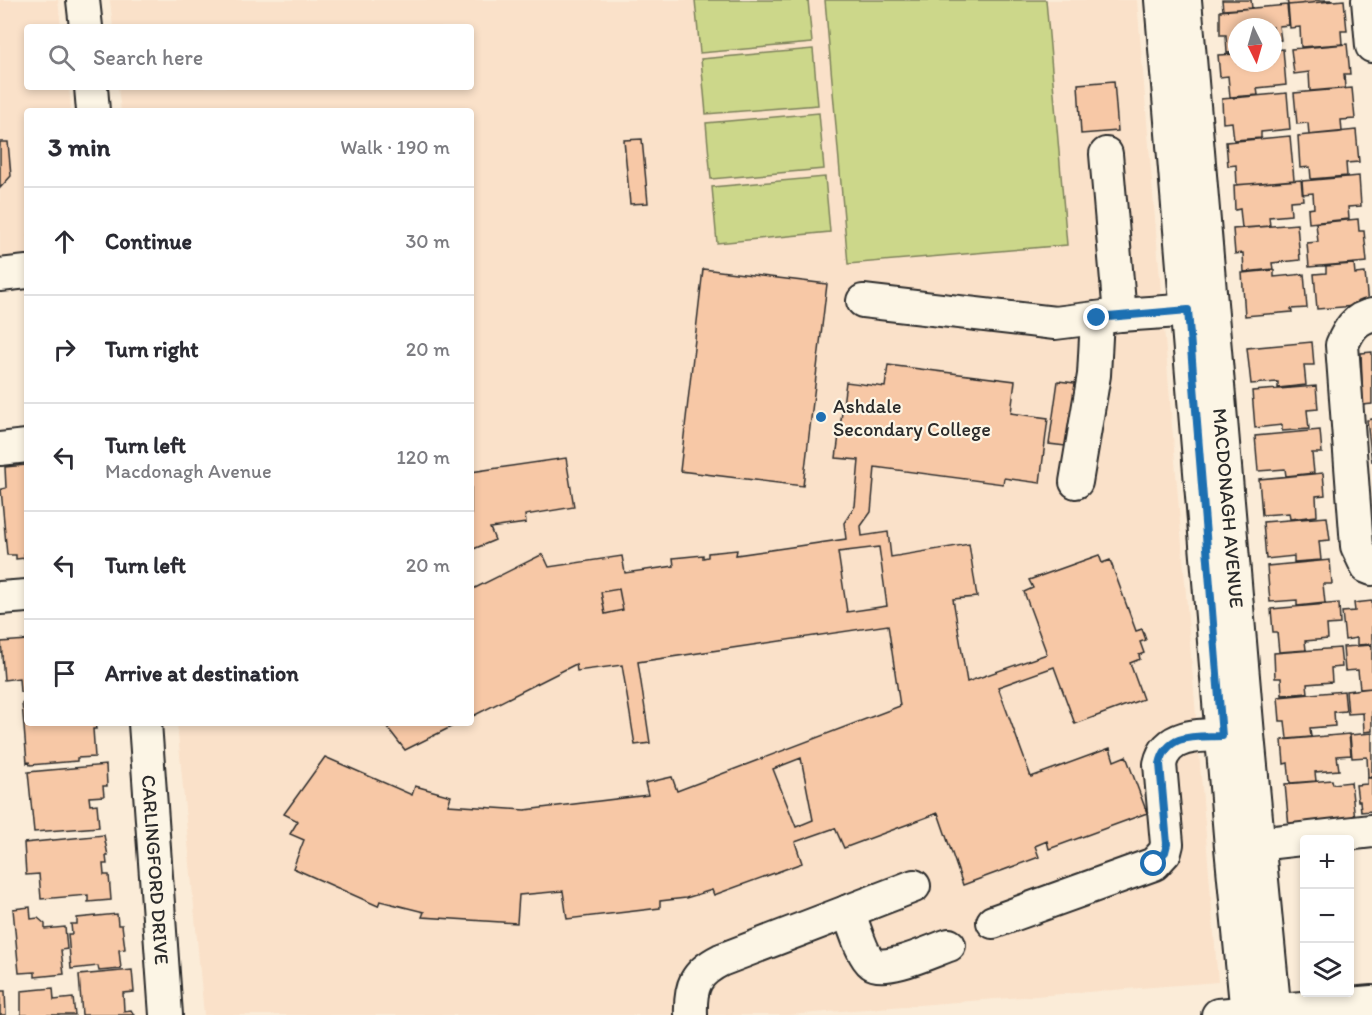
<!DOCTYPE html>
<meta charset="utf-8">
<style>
:root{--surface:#fff;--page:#f2f2f3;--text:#2b2b33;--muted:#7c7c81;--line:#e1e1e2}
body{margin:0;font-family:Itim,sans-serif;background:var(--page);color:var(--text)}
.controls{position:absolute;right:18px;bottom:18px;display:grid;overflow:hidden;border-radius:6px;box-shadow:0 3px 9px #0003}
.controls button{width:54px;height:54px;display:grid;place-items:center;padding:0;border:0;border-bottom:2px solid var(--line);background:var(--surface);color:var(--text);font:30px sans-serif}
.compass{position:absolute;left:1228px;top:18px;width:54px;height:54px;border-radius:50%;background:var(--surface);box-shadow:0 3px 9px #0003;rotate:175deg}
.stop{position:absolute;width:18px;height:18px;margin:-14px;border:4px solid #1f6fb2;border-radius:50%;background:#fff}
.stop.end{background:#1f6fb2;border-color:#fff;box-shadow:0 2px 6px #0008}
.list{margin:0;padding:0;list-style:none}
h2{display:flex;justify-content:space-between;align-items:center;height:78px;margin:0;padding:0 24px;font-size:26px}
h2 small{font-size:20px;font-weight:400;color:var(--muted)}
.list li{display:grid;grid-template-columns:39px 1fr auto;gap:18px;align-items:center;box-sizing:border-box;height:108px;padding:0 24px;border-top:2px solid var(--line)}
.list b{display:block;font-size:22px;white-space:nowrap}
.list p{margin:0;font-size:20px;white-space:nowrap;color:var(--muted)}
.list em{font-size:20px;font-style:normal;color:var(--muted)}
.icon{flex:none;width:33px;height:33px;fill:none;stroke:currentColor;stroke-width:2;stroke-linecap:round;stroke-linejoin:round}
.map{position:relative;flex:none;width:1372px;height:1015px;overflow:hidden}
.search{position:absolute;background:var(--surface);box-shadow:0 3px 9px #0003;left:24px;top:24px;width:450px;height:66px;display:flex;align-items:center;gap:15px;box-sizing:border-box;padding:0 21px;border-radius:6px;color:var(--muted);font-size:22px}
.panel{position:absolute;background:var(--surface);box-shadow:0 3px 9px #0003;left:24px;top:108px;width:450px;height:618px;border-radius:6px}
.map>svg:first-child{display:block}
.built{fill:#fae1c9}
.green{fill:#ccd78a;stroke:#7c815a;stroke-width:1.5}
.building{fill:#f7c8a6;stroke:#2b2b2b;stroke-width:1.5;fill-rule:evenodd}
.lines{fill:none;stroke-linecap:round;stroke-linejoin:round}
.minor-casing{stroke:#2b2b2b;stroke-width:36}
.minor{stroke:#fcf5e5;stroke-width:32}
.route{stroke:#1f6fb2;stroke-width:8}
.poi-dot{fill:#1f6fb2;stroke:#fcf5e5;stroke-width:2}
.labels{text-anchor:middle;stroke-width:4.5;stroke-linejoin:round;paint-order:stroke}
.poi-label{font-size:20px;fill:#2b2b2b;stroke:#fcf5e5;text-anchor:start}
.street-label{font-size:20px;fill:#2b2b2b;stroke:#fcf5e5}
</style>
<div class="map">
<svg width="1372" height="1015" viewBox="0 0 1372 1015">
<rect width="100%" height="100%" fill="#fbecd8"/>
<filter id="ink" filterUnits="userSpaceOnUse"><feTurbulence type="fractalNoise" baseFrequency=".0167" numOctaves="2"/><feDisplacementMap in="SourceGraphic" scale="12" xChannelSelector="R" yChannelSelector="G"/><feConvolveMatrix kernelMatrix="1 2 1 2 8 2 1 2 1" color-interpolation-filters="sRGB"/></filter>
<g filter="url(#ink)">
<!-- built -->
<path class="built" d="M0,0H58L61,27H27V87H69L71,111H27V263L0,265Z
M110,0H1137L1218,982L789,1015H204L177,723H471V111H121L118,87H471V27H113Z"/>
<!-- green -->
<path class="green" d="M695,0H808L812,43L700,53Z
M825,0H1046L1067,245L848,264Z
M813,49L818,105L706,114L701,59Z
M819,113L824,169L711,179L706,123Z
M825,177L830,232L717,243L712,187Z"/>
<!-- building -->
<path class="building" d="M1222,0H1251L1252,8L1223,10Z
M1287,0H1331V1L1288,5Z
M1344,0L1347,31H1341L1342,44L1301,47L1300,27L1290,28L1288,5Z
M1287,5L1289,25L1279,26L1281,40L1273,41V27H1237V52L1227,53L1226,35H1220V11Z
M1347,44L1350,74H1344L1345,88L1310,91L1309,72L1294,74L1291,49Z
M1283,49L1286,85L1257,88L1258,95L1230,97L1228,76L1220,77L1218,55L1237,54V63H1273V50Z
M1114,81L1118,131L1081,134L1078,84Z
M1352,88L1355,119L1341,120L1342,132L1309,135L1308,123L1297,124L1294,93Z
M1287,93L1290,129L1261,132V138L1234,140L1232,122L1223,123L1222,99Z
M1356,130L1359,162L1346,163L1347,176L1311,179L1310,167L1300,168L1298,136Z
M1290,136L1294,180L1237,185L1236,165L1228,166L1226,142Z
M642,139L648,203L630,204L624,140Z
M0,142H8L11,176L0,188Z
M1359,176L1361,206L1348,207L1349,219L1309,223L1308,209L1314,208L1313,193L1303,194L1302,181Z
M1301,180L1303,200L1290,201L1291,215L1269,217L1270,226L1242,228L1240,209L1235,210L1234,185Z
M1358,219L1359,231H1364L1367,262L1309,267L1307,243L1318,242L1316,223Z
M1297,224L1300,260L1272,263L1273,269L1244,272L1243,253L1235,254L1233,229Z
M1354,264L1355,274L1365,273L1368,305L1317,309L1314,274L1326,273V266Z
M703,269L827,284L803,486L680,471Z
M1274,270V277L1304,274L1307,308L1291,309L1292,312L1245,316L1242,273Z
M1312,342L1314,365H1304L1306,385L1278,388V382L1251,384L1247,348Z
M1372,352V404L1363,405L1361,353Z
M888,365L1015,381L1011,413L1048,418L1040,483L1004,478L1003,484L875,467L871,512L861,526L862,536L888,532L891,557L969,544L977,597L953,599L967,682L1047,654L1024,592L1033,588L1029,580L1099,555L1102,563L1110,560L1136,631L1142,629L1146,640L1140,642L1144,653L1139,655L1140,659L1130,663L1143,699L1075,724L1054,667L998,687L1031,777L1110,748L1114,761L1126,756L1147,813L1049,849L1047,841L1035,846L1039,857L963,885L938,813L844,848L835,828L795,842L802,863L714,895L712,890L686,898L660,901V908L567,919L563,891L519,895L517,923L422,917L424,912L380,901L378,906L293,868L304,840L290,834L298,821L284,814L325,757L412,795L415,786L451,796L448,805L525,810L648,795L645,783L672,777L677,791L900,706L888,625L638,662L650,743L635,745L622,665L577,671L576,664L471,717V590L543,554L549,567L622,556L625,573L674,566L673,558L703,555V558L708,557V553L737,550L736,555L846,539L844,523L855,506L859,460L836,458L846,382L885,387ZM879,547L887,606L847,612L838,552ZM619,589L623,610L605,614L601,592ZM801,758L813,820L796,827L773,769Z
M1058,381L1083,384L1074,447L1049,444Z
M1316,386L1318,409L1307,410L1309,429L1282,431V425L1255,428L1252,391Z
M1372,419V462L1367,420Z
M1320,430L1322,453H1312L1314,473L1286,476L1285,469L1258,471L1255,436Z
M566,458L574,507L525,515L526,523L490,528L495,540L471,550V472Z
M26,465L27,554H24L25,558L16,559V555H7L1,489L6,488L5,467Z
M1323,473L1325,495L1316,496L1317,516L1290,519L1289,513L1262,515L1259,479Z
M1327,517L1330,540L1319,541L1321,560L1294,562V556L1266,559L1263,522Z
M1330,560L1332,584H1323L1325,603L1297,606V600L1270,602L1267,566Z
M619,589L623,610L605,614L601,592Z
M1372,601V644L1357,645V638L1345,640L1342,612L1355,611L1354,603Z
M1339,603L1340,624L1327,625L1328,639L1305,641L1306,650L1279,652L1277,632H1273L1271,609Z
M27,640V692H20L19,678L4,680L1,642Z
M1372,645V688L1360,689L1358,670L1345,671L1343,647Z
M1340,648L1342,667L1331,668L1332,682L1307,684L1308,693L1282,695L1281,678H1275L1274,653Z
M1372,688V731L1364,732L1363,713L1348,714L1346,691Z
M1344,691L1346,711L1334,712L1335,726L1310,728L1311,737L1287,739L1285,721H1280L1278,697Z
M22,703H27V723H95L96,729H93L95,757L77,758V761L30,765L29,762L27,763Z
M384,723H459L405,750Z
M1372,733V777H1368L1367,757L1352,758L1350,735Z
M1349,734L1351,755L1337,756L1339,770L1315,772L1316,781L1290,783L1288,763L1284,764L1282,740Z
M106,765L107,786H103L104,796L89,797L90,805L97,804L99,827L34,832L28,772Z
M1367,778H1372V820L1371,811L1361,812L1360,801H1358L1356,785L1367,784Z
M1332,780L1333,784L1351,782L1355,820L1289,827L1285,784Z
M104,835L108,856H106L107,864H103L104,875H109L111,900L88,902V895L41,899L39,874L26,875L24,843Z
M30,907L31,919L38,918L45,924V929L65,927L67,949L61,950L64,974L35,977V972L19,973L13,909Z
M117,914L118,925H122L125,949L119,950L121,969L99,971L98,966L71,969L68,934H72L71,924H77V918Z
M132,970L134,992L123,993L124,1011L131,1010L134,1015H82L79,975Z
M53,988L54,1000L73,998L75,1015H21V991Z
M0,991H5L6,1015H0Z"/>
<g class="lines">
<defs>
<g id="minor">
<path d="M83,0L86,27"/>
<path d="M1161,0L1231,847L1247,1015"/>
<path id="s1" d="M1185,0L1248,735L1275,1015"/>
<path d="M1368,0L1372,46"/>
<path d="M91,87L93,111"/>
<path d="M1106,154L1120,315"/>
<path d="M0,275L27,272"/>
<path d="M863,301L1055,323L1120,315L1209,309"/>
<path d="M1372,315C1355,318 1348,331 1342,345L1357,546L1367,567L1372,569"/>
<path d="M0,449L27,446"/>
<path d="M1076,482L1094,375L1097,318"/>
<path d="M0,598L27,596"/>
<path id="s2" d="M145,723L166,1015"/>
<path d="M1239,846L1372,831"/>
<path d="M848,911C853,923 862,956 872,963C885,973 934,950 949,945"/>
<path d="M993,922L1154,864L1165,852L1167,844L1160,764C1168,727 1215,737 1244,735"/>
<path d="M691,1015C690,986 695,973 721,960L914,886"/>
<path d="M1218,1015L1372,1002"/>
</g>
</defs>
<!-- minor casing -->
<use href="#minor" class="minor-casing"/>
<!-- minor -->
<use href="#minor" class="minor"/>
</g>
</g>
<g class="lines" filter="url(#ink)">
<!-- route -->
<path class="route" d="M1097,318L1188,310L1222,736C1197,737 1167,732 1160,764L1167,844L1165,852L1154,864"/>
</g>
<!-- markers -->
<circle class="poi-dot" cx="821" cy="417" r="6"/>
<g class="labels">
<!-- poi labels -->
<g class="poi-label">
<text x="833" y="413">Ashdale<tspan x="833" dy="23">Secondary College</tspan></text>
</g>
<!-- street labels -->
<g class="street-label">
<text dy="7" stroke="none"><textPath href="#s1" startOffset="510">MACDONAGH AVENUE</textPath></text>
<text dy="7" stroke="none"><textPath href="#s2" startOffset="147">CARLINGFORD DRIVE</textPath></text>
</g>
</g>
</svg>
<div class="controls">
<button>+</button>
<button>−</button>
<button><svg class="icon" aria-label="layers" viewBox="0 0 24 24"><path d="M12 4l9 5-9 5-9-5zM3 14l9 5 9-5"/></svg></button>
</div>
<svg class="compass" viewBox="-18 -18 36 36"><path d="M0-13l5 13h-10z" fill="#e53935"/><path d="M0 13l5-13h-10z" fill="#7c7c81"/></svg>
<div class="stop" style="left:1154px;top:864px"></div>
<div class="stop end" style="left:1097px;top:318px"></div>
<div class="search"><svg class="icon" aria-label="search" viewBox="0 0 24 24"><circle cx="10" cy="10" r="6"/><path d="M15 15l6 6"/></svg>Search here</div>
<section class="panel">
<h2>3 min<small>Walk · 190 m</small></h2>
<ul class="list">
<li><svg class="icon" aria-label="ahead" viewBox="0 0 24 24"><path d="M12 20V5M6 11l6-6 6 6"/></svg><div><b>Continue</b></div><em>30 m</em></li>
<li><svg class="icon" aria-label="right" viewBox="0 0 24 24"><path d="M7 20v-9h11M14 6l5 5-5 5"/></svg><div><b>Turn right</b></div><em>20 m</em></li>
<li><svg class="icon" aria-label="left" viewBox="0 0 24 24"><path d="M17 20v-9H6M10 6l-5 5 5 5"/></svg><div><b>Turn left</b><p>Macdonagh Avenue</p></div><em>120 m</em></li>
<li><svg class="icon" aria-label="left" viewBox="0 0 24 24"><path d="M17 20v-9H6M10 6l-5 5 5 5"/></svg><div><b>Turn left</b></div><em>20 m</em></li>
<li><svg class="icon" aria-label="arrive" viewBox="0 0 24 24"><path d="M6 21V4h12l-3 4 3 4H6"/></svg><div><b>Arrive at destination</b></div></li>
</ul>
</section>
</div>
